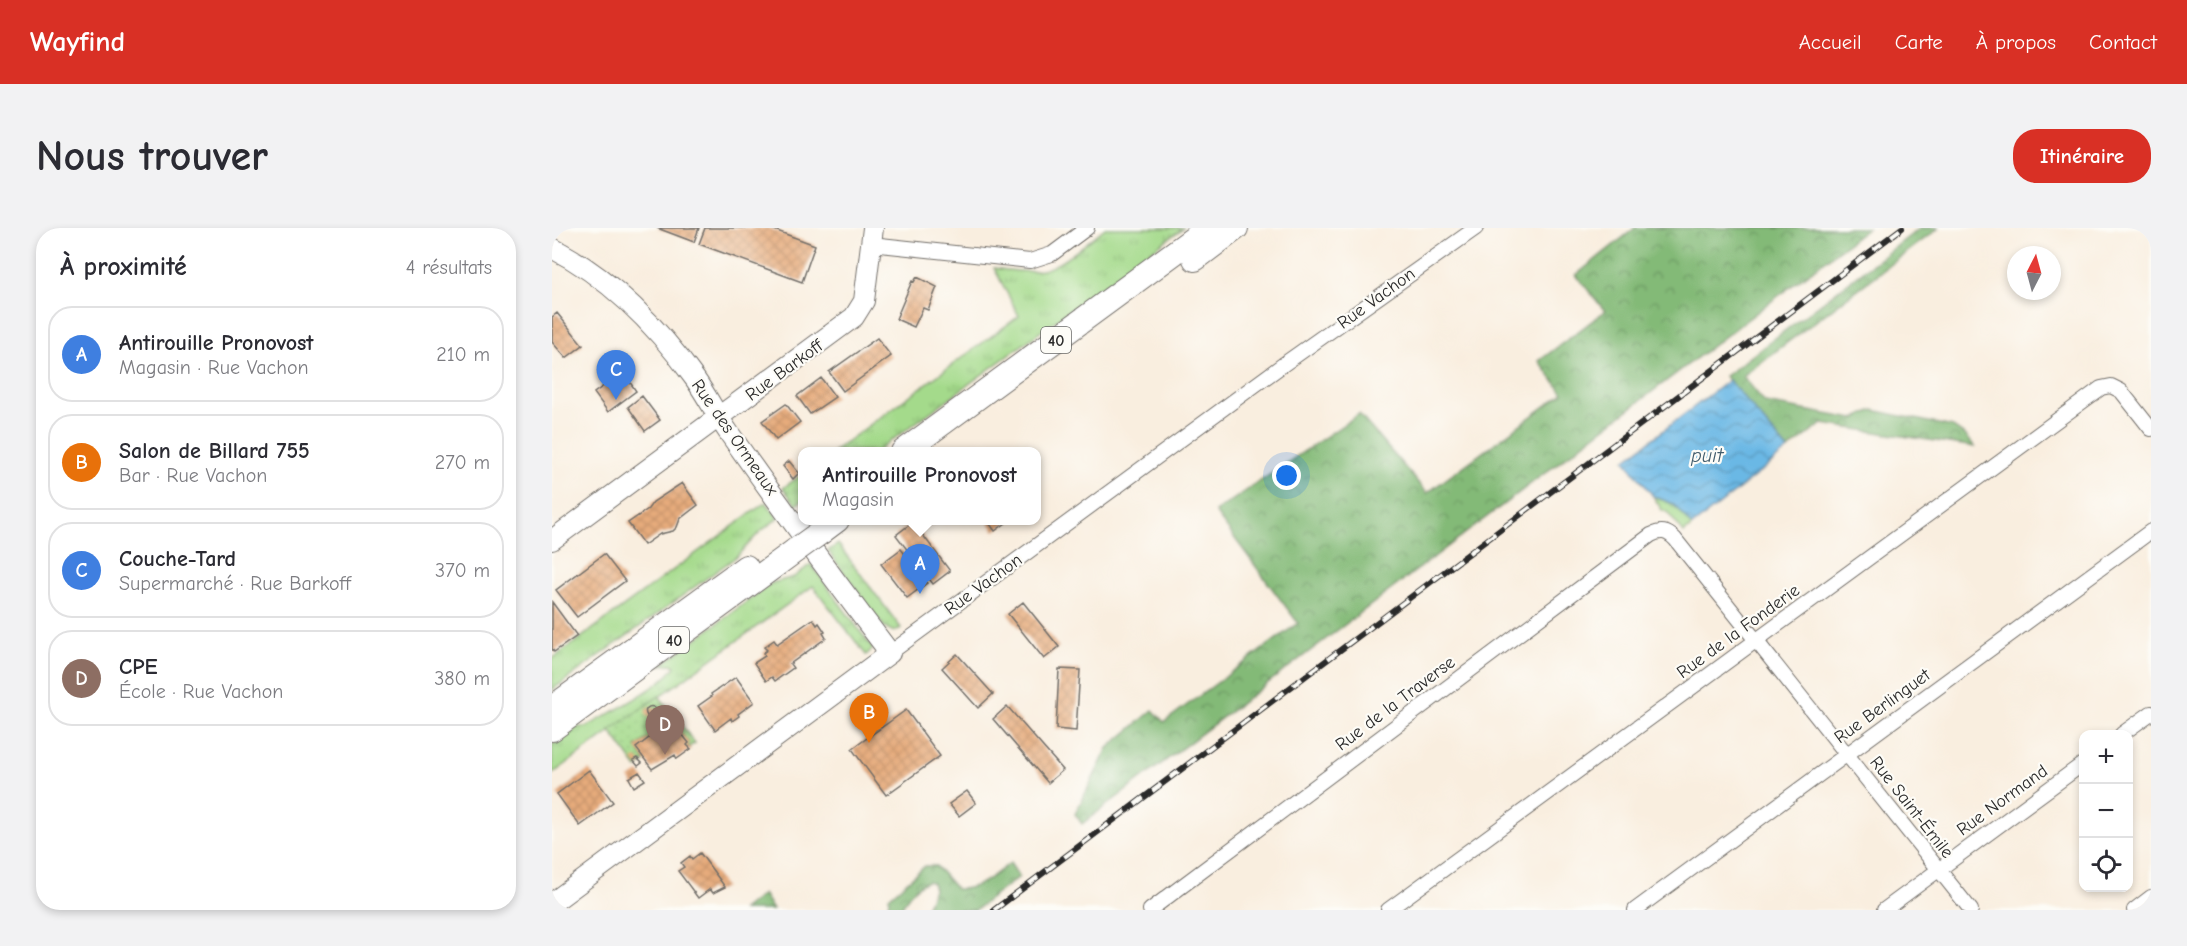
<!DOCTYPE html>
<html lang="fr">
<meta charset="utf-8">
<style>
:root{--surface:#fff;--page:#f2f2f3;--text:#2b2b33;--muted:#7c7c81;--line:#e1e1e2;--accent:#d93025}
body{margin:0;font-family:"Comic Neue",sans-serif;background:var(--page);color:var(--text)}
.controls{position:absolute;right:18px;bottom:18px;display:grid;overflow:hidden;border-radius:12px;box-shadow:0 3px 9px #0003}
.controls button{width:54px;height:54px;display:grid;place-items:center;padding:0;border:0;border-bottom:2px solid var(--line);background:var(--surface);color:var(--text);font:30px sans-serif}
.compass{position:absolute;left:1455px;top:18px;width:54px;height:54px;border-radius:50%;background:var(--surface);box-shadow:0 3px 9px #0003;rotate:6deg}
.you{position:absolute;left:735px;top:248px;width:21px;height:21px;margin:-15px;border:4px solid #fff;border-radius:50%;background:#1a73e8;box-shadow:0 0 0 9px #1a73e833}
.badge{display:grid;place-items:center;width:39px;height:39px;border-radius:50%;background:var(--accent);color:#fff;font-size:20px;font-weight:700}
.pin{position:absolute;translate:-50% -50px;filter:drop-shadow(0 2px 3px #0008)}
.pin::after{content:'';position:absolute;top:32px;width:21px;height:18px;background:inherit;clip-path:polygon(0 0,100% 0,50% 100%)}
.popup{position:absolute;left:246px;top:219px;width:243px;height:78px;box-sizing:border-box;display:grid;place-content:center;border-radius:12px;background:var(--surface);filter:drop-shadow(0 2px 4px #0005);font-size:20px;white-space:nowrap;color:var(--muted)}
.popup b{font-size:22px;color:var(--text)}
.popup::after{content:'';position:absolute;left:50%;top:100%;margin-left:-12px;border:12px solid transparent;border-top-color:var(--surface)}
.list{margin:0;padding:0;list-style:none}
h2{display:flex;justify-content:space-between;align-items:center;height:78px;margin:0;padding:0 24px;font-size:26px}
h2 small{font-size:20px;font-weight:400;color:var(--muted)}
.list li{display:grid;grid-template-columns:39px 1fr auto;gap:18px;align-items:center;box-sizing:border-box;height:96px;margin:0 12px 12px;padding:0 12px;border:2px solid var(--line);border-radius:24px}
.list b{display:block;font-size:22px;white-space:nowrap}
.list p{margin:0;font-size:20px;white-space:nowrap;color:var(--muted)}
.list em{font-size:20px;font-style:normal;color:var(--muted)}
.icon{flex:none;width:33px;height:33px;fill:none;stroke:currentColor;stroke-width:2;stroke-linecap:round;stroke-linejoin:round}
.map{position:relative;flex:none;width:1599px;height:682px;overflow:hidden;border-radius:24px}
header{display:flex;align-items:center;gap:36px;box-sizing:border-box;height:84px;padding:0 30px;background:var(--accent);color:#fff}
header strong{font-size:28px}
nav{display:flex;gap:33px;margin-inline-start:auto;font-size:21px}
.intro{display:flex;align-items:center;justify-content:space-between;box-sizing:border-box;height:144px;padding:0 36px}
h1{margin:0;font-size:42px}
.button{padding:15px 27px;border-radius:24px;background:var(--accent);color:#fff;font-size:21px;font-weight:700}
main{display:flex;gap:36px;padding:0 36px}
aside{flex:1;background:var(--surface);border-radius:24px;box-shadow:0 3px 9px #0003}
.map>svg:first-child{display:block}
.grass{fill:url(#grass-tufts);stroke:#68825b;stroke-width:1.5}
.forest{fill:url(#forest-crowns);stroke:#577251;stroke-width:1.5}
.park{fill:url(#park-dots);stroke:#68825b;stroke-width:1.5}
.water{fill:url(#water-waves);stroke:#4b7288;stroke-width:1.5}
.building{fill:url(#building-cross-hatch)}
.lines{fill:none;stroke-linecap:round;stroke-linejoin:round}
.street-casing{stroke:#736f6a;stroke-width:16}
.secondary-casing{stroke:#736f6a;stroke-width:22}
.highway-casing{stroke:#736f6a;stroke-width:26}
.street{stroke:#fff;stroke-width:14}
.secondary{stroke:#fff;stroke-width:20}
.highway{stroke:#fff;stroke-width:24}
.rail-casing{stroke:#2b2b2b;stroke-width:6}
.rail{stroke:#fdfcf7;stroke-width:4;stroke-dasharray:11;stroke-linecap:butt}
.highway-bridge-casing{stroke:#736f6a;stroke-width:26;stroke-linecap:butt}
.highway-bridge{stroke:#fff;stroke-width:24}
.labels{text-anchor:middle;stroke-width:4.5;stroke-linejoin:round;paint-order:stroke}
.shield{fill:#fdfcf7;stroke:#6a6a68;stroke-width:1.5}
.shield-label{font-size:16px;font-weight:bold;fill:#2b2b2b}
.street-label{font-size:18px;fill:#2b2b2b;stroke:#fdfcf7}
.water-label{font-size:20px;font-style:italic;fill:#415c6c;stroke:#fdfcf7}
</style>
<header>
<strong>Wayfind</strong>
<nav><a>Accueil</a><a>Carte</a><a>À propos</a><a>Contact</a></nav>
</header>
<div class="intro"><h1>Nous trouver</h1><a class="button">Itinéraire</a></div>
<main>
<aside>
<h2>À proximité<small>4 résultats</small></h2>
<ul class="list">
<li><span class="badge" style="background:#3f7fe0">A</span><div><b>Antirouille Pronovost</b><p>Magasin · Rue Vachon</p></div><em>210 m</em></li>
<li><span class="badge" style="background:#e8710a">B</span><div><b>Salon de Billard 755</b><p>Bar · Rue Vachon</p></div><em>270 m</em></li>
<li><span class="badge" style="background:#3f7fe0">C</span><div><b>Couche-Tard</b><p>Supermarché · Rue Barkoff</p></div><em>370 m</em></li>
<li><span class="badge" style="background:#8d6e63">D</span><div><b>CPE</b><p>École · Rue Vachon</p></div><em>380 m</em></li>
</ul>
</aside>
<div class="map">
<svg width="1599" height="682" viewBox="0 0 1599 682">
<defs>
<pattern id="grass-tufts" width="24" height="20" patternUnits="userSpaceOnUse" patternTransform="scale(1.5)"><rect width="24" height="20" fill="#a4da8b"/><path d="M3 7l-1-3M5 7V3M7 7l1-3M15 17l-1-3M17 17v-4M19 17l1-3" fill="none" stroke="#8dbb78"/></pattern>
<pattern id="forest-crowns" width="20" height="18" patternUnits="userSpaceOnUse" patternTransform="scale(1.5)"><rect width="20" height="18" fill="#83ba77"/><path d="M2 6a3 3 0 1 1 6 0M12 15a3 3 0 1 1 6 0" fill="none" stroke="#6b9762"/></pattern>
<pattern id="park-dots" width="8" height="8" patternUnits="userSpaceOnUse" patternTransform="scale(1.5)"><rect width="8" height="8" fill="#a4da8b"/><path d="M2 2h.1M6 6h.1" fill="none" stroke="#8dbb78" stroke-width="1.8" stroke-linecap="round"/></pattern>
<pattern id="water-waves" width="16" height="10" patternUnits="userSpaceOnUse" patternTransform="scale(1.5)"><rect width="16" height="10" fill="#6bb8e5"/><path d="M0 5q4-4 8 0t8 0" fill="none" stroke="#5896ba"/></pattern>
<pattern id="building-cross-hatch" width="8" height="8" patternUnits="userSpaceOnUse" patternTransform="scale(1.5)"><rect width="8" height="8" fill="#e6ab7b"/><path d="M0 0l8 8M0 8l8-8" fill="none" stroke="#c5936a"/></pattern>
</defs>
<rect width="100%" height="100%" fill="#fdfcf7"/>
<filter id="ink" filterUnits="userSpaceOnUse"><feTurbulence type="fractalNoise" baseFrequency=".0167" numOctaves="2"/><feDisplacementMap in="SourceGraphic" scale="12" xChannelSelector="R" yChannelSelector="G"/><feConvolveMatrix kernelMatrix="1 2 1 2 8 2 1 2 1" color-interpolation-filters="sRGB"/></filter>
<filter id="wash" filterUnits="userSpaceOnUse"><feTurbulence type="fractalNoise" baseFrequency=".008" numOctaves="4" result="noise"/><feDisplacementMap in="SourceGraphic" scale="24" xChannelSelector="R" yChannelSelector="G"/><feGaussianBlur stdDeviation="1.35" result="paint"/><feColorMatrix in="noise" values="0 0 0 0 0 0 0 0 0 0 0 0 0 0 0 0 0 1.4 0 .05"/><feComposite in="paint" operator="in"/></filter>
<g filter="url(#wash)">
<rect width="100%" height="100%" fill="#f9eedf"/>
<!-- grass -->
<path class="grass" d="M553,0H631L325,223H282L467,88L442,40C457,42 474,45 490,42C510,38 536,13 553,0Z
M251,246V272L244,277L231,260Z
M1101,268L1121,276L1140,298L1132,305L1115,284L1110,282Z
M214,274L226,290L208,304L184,329L0,462V431Z
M286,316L349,400L342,404L332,399L276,323Z
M259,336L321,421L314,427L261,358L0,546V517L25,499H35C56,486 113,457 123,438L119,436L109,437L220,355L242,349Z"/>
<!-- forest -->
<path class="forest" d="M1083,0H1316L530,596L523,586L556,520L601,482L612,494L746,395L663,284L807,186L875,265L1011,165L987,133L1053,83L1024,47Z
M1368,0H1387L1191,148L1213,175L1302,191L1321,182L1401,199L1414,208L1423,219L1270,196L1236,222L1173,148Z
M458,635L467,649L423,682H373L382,661L380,655L376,653C364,657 353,670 349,682H336L337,669L373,638H384L404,661C426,662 441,648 458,635Z
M211,666L221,682H191Z"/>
<!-- park -->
<path class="park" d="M107,468L143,515L137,519L135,517L137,515L115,487L106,494L110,500L84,519L93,533L85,540L58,503Z"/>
<!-- water -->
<path class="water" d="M1177,152L1236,222L1140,298L1121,276L1101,268L1073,232Z"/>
<g id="blocks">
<!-- building -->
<path class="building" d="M105,0H147L142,14Z
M153,0H217L263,17L250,54L147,16Z
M365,49L385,59L376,82L371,80L362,99L344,91L360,53L362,54Z
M5,85L31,117L14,130L0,114V89Z
M325,110L339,128L291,163L277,144Z
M71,144L84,163L56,184L42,165Z
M269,150L283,169L258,186L245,168Z
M90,168L108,192L93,203L76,179Z
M234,176L248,194L224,212L210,193Z
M237,233L247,245L241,251L231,238Z
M130,255L146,277L128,291L125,299L121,303L108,306L92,317L76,295L96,281L101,274Z
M435,292H458L443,303Z
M361,294L398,343L381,356L344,307Z
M349,321L375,355L355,370L329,336Z
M52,326L73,353L25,389L4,362Z
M0,374L25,408L2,424L0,421Z
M471,374L507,419L492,431L456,386Z
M261,391L265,397L267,395L273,404L271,405L274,410L238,436L241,440L223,453L220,449L214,453L202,435L213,428L211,425L215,422L212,419L222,412L225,416Z
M405,426L441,466L426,480L390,440Z
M507,441L528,442L524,503L504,501Z
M184,449L202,474L186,486L187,488L180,493L179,490L163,502L146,478L160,468L159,466Z
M455,478L511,542L496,555L441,491Z
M93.5 484a5.5 5.5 0 1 1 11 0a5.5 5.5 0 1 1-11 0Z
M114,480L118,484L115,487L137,515L135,517L139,521L125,531L123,527L100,541L84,520L110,500L106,494L114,487L110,483Z
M354,482L388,528L334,567L300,521Z
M85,530L90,535L86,538L81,532Z
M37,542L61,574L28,598L5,566Z
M87,544L93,552L82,559L77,550Z
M415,563L424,575L407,588L397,576Z
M148,625L173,659L161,665L158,661L146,670L126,643L132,639L129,635L138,628L140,631Z"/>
</g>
</g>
<g filter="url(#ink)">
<use href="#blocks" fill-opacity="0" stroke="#736f6a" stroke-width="1.5"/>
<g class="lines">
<defs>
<path id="street" d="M319,16L478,33L500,26L535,0
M338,425L732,136L924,0
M1570,506L1599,485
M598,682L1099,307C1109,302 1115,303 1123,311L1419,682
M836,682L1549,160L1559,158L1569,163L1599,201
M1083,682L1599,303
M1332,682L1532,535
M1582,682L1599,669"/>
<path id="secondary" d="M0,20C59,50 105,98 143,151C155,168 165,188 177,205C229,279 283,353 338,425L0,675
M0,312L302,89L312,73L321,0"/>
<path id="highway" d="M643,31L684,0
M351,224L656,0
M269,304L285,292
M0,480L194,339
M0,501L244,322"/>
</defs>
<!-- street casing -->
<use href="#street" class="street-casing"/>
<!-- secondary casing -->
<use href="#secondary" class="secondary-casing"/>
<!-- highway casing -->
<use href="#highway" class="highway-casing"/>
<!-- street -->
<use href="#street" class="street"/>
<!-- secondary -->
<use href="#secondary" class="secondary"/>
<!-- highway -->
<use href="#highway" class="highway"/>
<defs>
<path id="rail" d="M442,682L1350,0"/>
</defs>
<!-- rail casing -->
<use href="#rail" class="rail-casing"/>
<!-- rail -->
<use href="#rail" class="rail"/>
<defs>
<path id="highway-bridge" d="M244,322L269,304"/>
</defs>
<!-- highway-bridge casing -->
<use href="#highway-bridge" class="highway-bridge-casing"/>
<!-- highway-bridge -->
<use href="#highway-bridge" class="highway-bridge"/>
</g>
</g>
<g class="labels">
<!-- shield labels -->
<g class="shield">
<rect x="489" y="99" width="30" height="26" rx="4.5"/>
<rect x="107" y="399" width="30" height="26" rx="4.5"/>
</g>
<g class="shield-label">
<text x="504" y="118">40</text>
<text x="122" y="418">40</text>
</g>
<!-- street labels -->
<g class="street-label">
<text transform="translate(824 70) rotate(-36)" y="6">Rue Vachon</text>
<text transform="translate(232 142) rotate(-36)" y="6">Rue Barkoff</text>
<text transform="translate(183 209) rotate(55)" y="6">Rue des Ormeaux</text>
<text transform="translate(431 356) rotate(-36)" y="6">Rue Vachon</text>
<text transform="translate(1186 403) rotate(-36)" y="6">Rue de la Fonderie</text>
<text transform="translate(843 475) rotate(-37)" y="6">Rue de la Traverse</text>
<text transform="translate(1330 478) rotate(-36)" y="6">Rue Berlinguet</text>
<text transform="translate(1450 572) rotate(-36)" y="6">Rue Normand</text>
<text transform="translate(1360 579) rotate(52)" y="6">Rue Saint-Émile</text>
</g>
<!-- water labels -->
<g class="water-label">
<text x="1155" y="234">puit</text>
</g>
</g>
</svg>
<div class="controls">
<button>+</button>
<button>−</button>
<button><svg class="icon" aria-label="locate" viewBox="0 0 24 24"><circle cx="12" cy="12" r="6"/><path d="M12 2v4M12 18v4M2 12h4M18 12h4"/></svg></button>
</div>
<svg class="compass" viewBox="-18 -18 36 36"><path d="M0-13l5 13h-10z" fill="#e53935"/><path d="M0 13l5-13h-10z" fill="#7c7c81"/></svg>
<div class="you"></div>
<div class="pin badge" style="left:368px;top:366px;background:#3f7fe0">A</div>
<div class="popup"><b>Antirouille Pronovost</b>Magasin</div>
<div class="pin badge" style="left:317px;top:515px;background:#e8710a">B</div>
<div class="pin badge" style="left:64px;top:172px;background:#3f7fe0">C</div>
<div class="pin badge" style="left:113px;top:527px;background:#8d6e63">D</div>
</div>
</main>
